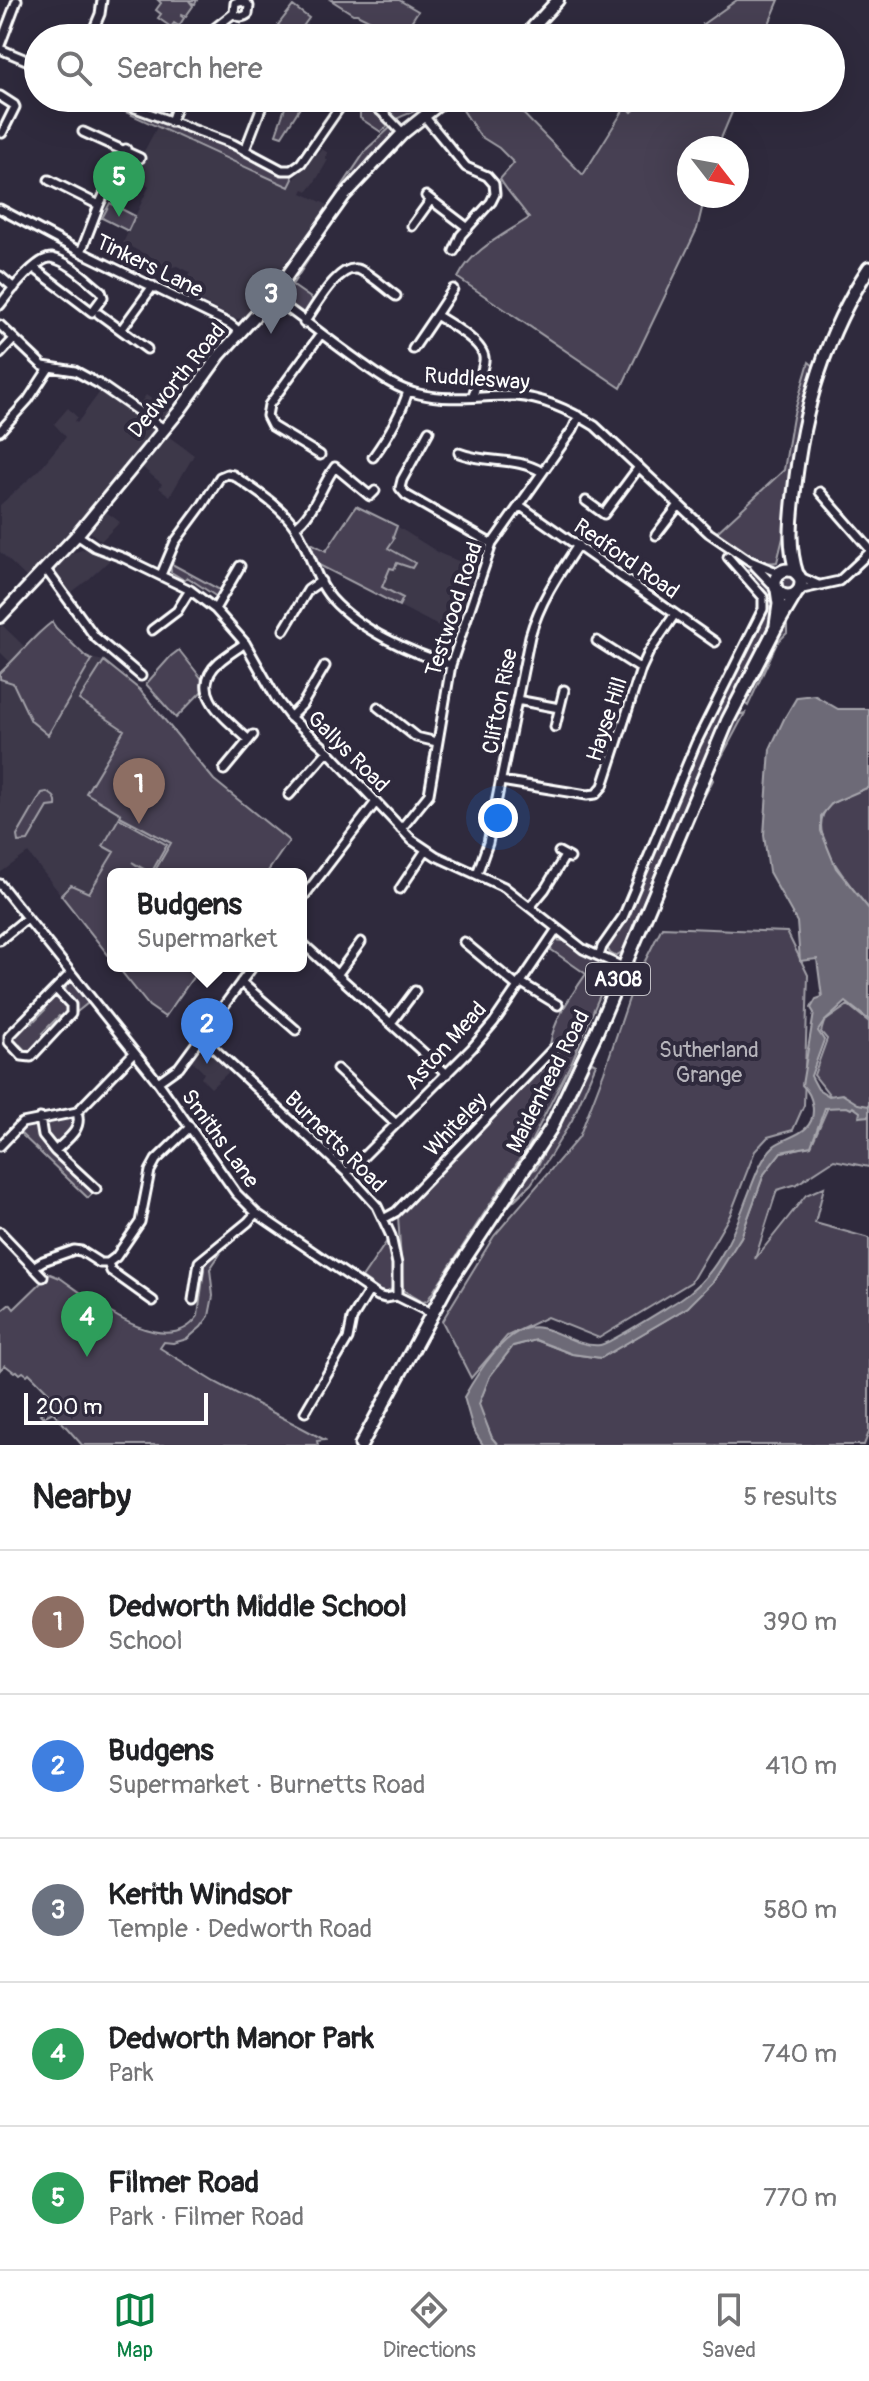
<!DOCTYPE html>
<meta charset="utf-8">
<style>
:root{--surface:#fff;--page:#f2f2f2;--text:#202124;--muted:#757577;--line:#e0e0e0;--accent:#0b8043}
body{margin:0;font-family:Pangolin,sans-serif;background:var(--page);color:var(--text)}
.compass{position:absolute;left:677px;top:136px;width:72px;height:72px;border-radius:50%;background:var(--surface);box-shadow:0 8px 32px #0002;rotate:121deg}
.scale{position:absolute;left:24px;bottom:20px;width:184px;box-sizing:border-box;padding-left:8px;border:4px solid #fff;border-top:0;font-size:22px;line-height:28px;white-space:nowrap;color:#fff;-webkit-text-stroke:6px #2f2a3d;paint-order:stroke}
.you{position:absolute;left:498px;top:818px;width:28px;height:28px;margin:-20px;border:6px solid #fff;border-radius:50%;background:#1a73e8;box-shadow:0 0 0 12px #1a73e833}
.badge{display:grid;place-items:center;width:52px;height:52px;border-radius:50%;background:var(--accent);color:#fff;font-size:26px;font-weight:700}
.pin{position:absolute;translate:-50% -66px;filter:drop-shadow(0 2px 4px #0008)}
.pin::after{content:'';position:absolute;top:42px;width:28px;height:24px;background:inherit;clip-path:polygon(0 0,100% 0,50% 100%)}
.popup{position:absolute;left:107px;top:868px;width:200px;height:104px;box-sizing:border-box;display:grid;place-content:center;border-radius:12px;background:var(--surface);filter:drop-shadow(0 2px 6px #0005);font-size:26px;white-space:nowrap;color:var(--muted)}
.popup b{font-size:30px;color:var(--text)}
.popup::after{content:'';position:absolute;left:50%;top:100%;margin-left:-16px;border:16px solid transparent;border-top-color:var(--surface)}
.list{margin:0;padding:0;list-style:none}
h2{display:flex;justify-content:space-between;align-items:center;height:104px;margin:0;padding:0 32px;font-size:34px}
h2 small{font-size:26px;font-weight:400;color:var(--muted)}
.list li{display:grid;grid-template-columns:52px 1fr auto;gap:24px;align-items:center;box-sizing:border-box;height:144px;padding:0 32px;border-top:2px solid var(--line)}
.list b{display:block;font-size:30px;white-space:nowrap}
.list p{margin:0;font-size:26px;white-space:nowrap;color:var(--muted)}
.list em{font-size:26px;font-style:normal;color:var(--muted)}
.icon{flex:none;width:44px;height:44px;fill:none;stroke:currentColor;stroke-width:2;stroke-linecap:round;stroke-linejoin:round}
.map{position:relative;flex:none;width:869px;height:1445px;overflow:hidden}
.search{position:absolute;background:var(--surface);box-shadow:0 8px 32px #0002;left:24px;right:24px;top:24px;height:88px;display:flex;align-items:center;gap:20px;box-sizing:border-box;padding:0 28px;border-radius:44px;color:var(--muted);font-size:30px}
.sheet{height:824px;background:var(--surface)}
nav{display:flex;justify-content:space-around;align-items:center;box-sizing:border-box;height:112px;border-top:2px solid var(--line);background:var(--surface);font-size:22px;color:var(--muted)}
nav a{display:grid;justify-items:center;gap:4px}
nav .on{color:var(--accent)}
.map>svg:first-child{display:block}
.built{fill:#3c3749}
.green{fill:#464152;stroke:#a2a0a8;stroke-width:2}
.water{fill:#6d6a77;stroke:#a7a6ad;stroke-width:2}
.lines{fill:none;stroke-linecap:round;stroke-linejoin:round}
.street-casing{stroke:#fff;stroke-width:13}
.secondary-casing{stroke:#fff;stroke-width:16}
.primary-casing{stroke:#fff;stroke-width:17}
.street{stroke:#2f2a3d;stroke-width:7}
.secondary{stroke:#2f2a3d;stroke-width:10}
.primary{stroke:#2f2a3d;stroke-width:11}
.labels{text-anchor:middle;stroke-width:8;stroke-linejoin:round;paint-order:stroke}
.shield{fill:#2f2a3d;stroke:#c1bfc5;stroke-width:2}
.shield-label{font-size:20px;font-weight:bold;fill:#fff}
.street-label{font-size:22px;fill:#fff;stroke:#2f2a3d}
.park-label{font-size:22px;fill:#b5b3ba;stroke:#2f2a3d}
</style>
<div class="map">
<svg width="869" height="1445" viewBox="0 0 869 1445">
<rect width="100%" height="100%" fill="#2f2a3d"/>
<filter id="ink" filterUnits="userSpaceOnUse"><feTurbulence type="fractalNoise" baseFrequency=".0125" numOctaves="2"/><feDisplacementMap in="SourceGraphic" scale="16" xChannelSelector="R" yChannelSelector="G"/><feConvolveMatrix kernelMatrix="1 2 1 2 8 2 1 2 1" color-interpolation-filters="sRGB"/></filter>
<g filter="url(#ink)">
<!-- built -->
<path class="built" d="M157,127L289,187L314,152L318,154L322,149L328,153L325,158L328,160L315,182L308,191L304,189L302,193L328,205L271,286L244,318L235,319L181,291L190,272L177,266L170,268L168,271L154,265L156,261L154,259L123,243L149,186L127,174L134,161H136L139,154L142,155Z
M102,389L157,428L85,513L27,578L0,552V505L37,472L66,437L54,424L68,408L77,417L74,421L77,423Z
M146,395L171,413L166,419L141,402Z
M168,436L194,455L170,496L159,488L162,484L143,468Z
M356,506L390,522L441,554L476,568L464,597L465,602L454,634L319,565Z
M105,511L120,522L101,541L88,530Z
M85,549L110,560L89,579L68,595L53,568L65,555Z
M52,622L56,628L86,657L104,661L140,690L214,780L289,841L266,874H113V961L28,853L0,873V673L11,663L0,652V627L2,625L24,646L36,633Z
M210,1051L231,1070L211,1088L201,1078L204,1073L191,1060L200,1052Z"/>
<!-- green -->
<path class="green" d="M158,0H197L195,4L190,2L193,6L186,16L182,14L181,16L184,18L179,26L174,23L171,27L158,18L161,14L156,10L161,3Z
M331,0H399L418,11L409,25L391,31L357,14H353Z
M737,0H779L763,38H711L712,36L703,24Z
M293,6L309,18L296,36L278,25Z
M376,98H382L392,108L403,98H424C423,114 404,112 394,121L376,102Z
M455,98H508L583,175L626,106L632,112L647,98H738L717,148H689V196H705L697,229L621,388L458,278C472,249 504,235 529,218C519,203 508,193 500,179L514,163L499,148L480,136Z
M288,99L301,106L282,136L276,134Z
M110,102L241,150L275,172L291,174L293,179L289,187L121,110Z
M360,102L372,106L389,125L381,132L360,118Z
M391,127L393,131V135L370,157L337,198L336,195L367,149Z
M110,203L135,216L128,231L102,218Z
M319,241L320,242L292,285L315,301L309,310L304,313L286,301L284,292Z
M809,362L814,366L798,425L785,530L777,562C759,566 729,545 715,534L784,470L793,417Z
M356,506L397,526L393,537L394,539L388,548L415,563L412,568L397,563L394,569L390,568L382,587L403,598L399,606L319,565L309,542L326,551Z
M170,563L222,591L217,597L187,577L184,580L171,572Z
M748,569C761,572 771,589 775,602L769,601L746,572Z
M779 583a9 9 0 1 1 18 0a9 9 0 1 1-18 0Z
M770,606L774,607L768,626L697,775L622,952L615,956L610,953L606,946L626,917L702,739Z
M787,616V633L777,643L748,706L743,702Z
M52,622L56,628L86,657L92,660L48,735L31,721L13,683L0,679V673C19,656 32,637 52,622Z
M179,650L205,683L204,689L176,718L146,684L171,656Z
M104,661L140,690L214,780L289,841L266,874H153L171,843L120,816L121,814L86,793L124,730L79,700Z
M745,713L711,777L713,780L690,824L737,715Z
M869,787V909C851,886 802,833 829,806C839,797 857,792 869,787Z
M47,792C54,796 57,798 56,806L48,807L28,841L18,842L17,836L42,793Z
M119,818L167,845L151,873L132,862L149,874H113V961L61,895L71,885L89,893L114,852L103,846Z
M662,927L787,932L808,975L804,1105L793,1130L768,1137L755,1151L730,1215L691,1282L599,1338L547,1317L507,1336L471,1378L442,1321L494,1236L579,1137L604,1072L635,981Z
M555,940L564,941L580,953L605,964L604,966L609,970V974L572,1061L532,1140L427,1301L423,1302L403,1290L398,1216L546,1064L555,1063L560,1056L558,1049L550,1044C555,1017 571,996 586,974L550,949Z
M117,966H201L165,1017L149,1006Z
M67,982H71L88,1003L77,1012L74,1009L75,1002L65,991Z
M54,995L58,996L68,1006V1013L63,1018L59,1016L42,1033L45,1037L29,1054L22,1053L25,1050L20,1045L17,1048L11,1038L28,1021L31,1024L45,1010L42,1006Z
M848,1005L869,1022V1167L834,1160L797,1184L777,1190L755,1259L806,1195L824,1187L815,1223L869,1238V1432L864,1445H498L492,1438L478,1405L490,1376L513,1346L536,1340L572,1354L601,1358L688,1307L741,1237L764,1174L781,1152L811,1146L832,1098L814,1075L827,1039L821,1032L824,1022Z
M592,1062L596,1064L572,1120L550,1156L531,1184L502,1212L533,1170L536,1169L588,1066Z
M72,1117L75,1118L76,1126L58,1144L54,1145L48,1139L45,1125L48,1121Z
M35,1124C42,1131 44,1143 51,1151C63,1166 80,1179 94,1192L88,1198L19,1132L26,1126Z
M387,1241L391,1254L395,1286L387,1293L382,1292L362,1278Z
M220,1254L210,1269L213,1296L209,1316L201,1327L187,1339L173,1343L164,1342L160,1348L215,1382L325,1440L317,1441L318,1445H82L53,1412L43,1417L40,1414L55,1399L29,1373L27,1375L23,1372L20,1374L17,1371L14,1372L5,1365L0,1370V1312L10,1304L14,1309L50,1274L60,1278C91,1299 166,1363 198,1316L204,1270L201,1263L211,1256Z"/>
<!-- water -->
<path class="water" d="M814,695L838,709H869V787L832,803L821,816V831L836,868L869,909V1020L846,1002L824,1022L818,1031L824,1040L811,1076L818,1089L829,1096L842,1094L858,1104L869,1106V1116L859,1117L860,1112L853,1107L851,1109L847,1107L825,1108L811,1146L781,1152L764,1174L741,1237L713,1282L688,1307L601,1358L572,1354L536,1340L513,1346L490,1376L479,1404L492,1438L498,1445H483L473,1429L464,1397C477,1374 509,1320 541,1328C561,1332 578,1347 600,1345C609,1344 667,1307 679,1300C715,1278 732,1238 746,1200C753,1183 760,1159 774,1146C783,1139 798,1136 806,1128C818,1116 813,1095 802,1085L814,1013L811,1008L816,999L822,997L817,959L800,961L797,922L769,872L764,835L770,749L784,719L797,697Z"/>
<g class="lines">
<defs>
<path id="street" d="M90,38L100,14L102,0
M207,38L211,31L234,13L235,3L243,1L249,6L248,14C243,18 238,18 234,13
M310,38L317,34L325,38
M0,45L17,0
M0,49L38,65
M0,96L14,105L15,107L2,133
M108,98L233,144L282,170H291L301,163L342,104C371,92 384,115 403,133
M424,116L466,167L487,176L494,184L495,194L491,202L461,235L454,251
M171,122L179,98
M83,132L140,158
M245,150L265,98
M49,180L99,205
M426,196L468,228
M0,209L81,252L230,324L240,332
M412,226L430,201
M81,252L99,205L126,149
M0,276L14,288
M453,289L436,315C449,323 487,344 484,361C483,373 475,384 473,397
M272,297C302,318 330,341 360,362C378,375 396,389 419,394C451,402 483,395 516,396C545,398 571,411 595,426L709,533L750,561L779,573
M0,305C9,293 38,256 52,258C70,262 87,280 101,291L103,297L92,312L34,268
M99,314L121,330L153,286
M304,323C315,308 339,261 360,270C373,276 385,288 396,296
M0,325L43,366L75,371L99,384L164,429
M121,330L147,349
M413,349L436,315
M0,354L14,339
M0,431L28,400L49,368
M429,431L402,480L400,488L406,495L492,544
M459,453C486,464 516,456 542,472
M320,455L272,426L267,416L269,405L321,334
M373,457C388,436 401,415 408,391
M820,492L869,548
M586,501L604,514L639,467
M519,505L715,642
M295,527C314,514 321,486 335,467L370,496L375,491
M77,535L95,547L124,558L190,590L215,609L245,643L277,700L290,717L328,751L412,840L436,856L504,887L583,949L623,967
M656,535L679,505
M755,566L776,588
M45,568L95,637L141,676
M161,575L175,542L203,504L220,477L227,474L233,475C254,490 280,505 295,527C310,549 314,579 332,599C360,630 411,653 451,665
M798,576L818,585
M798,590L839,581L869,553
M215,609L240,566
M152,630L177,611L190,590
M284,630L308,590L321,581
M597,641L641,669
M245,643C237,649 227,655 219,662C186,692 228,720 249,740
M517,700L559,708
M378,707L416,737L437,742
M290,717L302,705L325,666
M555,727L564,690
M224,770L253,735
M501,781L587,795L596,794L603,786L641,669L649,652L675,614
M289,795L328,751
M401,829L429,794L451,665L492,544L573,429L579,416
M559,852L570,858
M477,874L488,843L530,636C540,601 558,575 578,545
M0,884L158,1082L236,1193L256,1213L378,1296L385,1298L397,1296L431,1313
M400,889L426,850
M301,900L376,802
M530,907L545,889L565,856
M0,940L27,918
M301,942L447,1074
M464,942L517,986
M599,956L602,947L623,917L696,743L763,609V597L728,557
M337,975L361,942
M241,982L296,1030
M520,982L558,1005
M56,989L71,1005V1014L31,1057L22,1056L9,1042V1036L71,973
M391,1023L415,991
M200,1038L210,1045L347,1173L377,1206L391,1236L397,1264V1296
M337,1069L396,1124
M158,1082L179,1067L253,966
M40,1118L43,1136L55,1151L96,1189
M0,1146L22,1123L77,1112L134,1053
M55,1151C67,1139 83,1130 77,1112
M347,1173L472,1048L494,1022L557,929
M385,1218L396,1212L553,1049
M0,1232L43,1277
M108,1263L111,1271L153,1301
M33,1267L43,1261L74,1250L81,1251L100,1263H108L116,1257L140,1222L150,1171L156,1160L190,1127
M193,1300L199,1262L248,1222L256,1213
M305,1412L348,1339L352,1319L369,1291"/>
<path id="secondary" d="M523,38L558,0
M0,617L77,535L180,410L219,356L272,297L344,196L403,133L447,98"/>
<path id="primary" d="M775 583a13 13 0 1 1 26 0a13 13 0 1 1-26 0Z
M797,574C788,547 791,522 794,494C802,413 824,336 869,268
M776,625L779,604L777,590
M361,1445L448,1284L551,1128L597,1031L728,720L775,629L797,592"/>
</defs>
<!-- street casing -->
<use href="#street" class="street-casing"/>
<!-- secondary casing -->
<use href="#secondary" class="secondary-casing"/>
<!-- primary casing -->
<use href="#primary" class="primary-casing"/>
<!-- street -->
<use href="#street" class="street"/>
<!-- secondary -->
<use href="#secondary" class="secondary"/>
<!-- primary -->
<use href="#primary" class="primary"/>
</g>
</g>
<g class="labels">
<!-- shield labels -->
<rect class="shield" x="586" y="963" width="64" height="32" rx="6"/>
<g class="shield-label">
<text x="618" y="986">A308</text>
</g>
<!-- street labels -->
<g class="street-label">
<text transform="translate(150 265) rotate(26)" y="8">Tinkers Lane</text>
<text transform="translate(477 378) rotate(4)" y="8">Ruddlesway</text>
<text transform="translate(176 380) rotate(-51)" y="8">Dedworth Road</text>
<text transform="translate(627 558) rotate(35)" y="8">Redford Road</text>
<text transform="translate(453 609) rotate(-72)" y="8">Testwood Road</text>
<text transform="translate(499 701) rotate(-79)" y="8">Clifton Rise</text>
<text transform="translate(606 719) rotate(-72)" y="8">Hayse Hill</text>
<text transform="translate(349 751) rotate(45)" y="8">Gallys Road</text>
<text transform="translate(445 1045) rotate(-48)" y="8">Aston Mead</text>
<text transform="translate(547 1081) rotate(-63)" y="8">Maidenhead Road</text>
<text transform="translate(455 1124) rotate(-46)" y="8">Whiteley</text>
<text transform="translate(221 1138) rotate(54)" y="8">Smiths Lane</text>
<text transform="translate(336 1141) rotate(45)" y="8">Burnetts Road</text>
</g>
<!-- park labels -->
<g class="park-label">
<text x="709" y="1057">Sutherland<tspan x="709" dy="25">Grange</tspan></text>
</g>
</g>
</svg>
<svg class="compass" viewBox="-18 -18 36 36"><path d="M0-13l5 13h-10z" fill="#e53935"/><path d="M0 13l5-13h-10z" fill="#757577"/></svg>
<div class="scale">200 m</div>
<div class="you"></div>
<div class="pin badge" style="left:139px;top:824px;background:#8d6e63">1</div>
<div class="pin badge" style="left:207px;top:1064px;background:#3f7fe0">2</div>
<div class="popup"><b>Budgens</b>Supermarket</div>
<div class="pin badge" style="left:271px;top:334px;background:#6b7280">3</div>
<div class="pin badge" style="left:87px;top:1357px;background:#2e9e5b">4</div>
<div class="pin badge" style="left:119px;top:217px;background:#2e9e5b">5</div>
<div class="search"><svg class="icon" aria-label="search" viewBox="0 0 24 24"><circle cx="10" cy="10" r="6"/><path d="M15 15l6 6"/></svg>Search here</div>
</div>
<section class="sheet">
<h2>Nearby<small>5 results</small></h2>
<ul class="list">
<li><span class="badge" style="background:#8d6e63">1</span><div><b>Dedworth Middle School</b><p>School</p></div><em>390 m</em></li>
<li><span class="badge" style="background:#3f7fe0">2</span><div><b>Budgens</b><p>Supermarket · Burnetts Road</p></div><em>410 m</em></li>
<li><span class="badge" style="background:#6b7280">3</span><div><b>Kerith Windsor</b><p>Temple · Dedworth Road</p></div><em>580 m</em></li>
<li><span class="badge" style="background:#2e9e5b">4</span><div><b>Dedworth Manor Park</b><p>Park</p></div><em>740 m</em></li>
<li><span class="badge" style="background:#2e9e5b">5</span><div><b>Filmer Road</b><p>Park · Filmer Road</p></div><em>770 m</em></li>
</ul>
</section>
<nav>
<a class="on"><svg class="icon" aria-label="map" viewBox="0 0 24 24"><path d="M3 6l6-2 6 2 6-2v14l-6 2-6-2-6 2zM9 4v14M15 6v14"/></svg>Map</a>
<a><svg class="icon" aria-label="directions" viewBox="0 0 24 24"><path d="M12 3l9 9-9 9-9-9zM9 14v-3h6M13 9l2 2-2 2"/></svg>Directions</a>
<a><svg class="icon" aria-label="saved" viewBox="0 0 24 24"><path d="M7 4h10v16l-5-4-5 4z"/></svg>Saved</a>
</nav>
